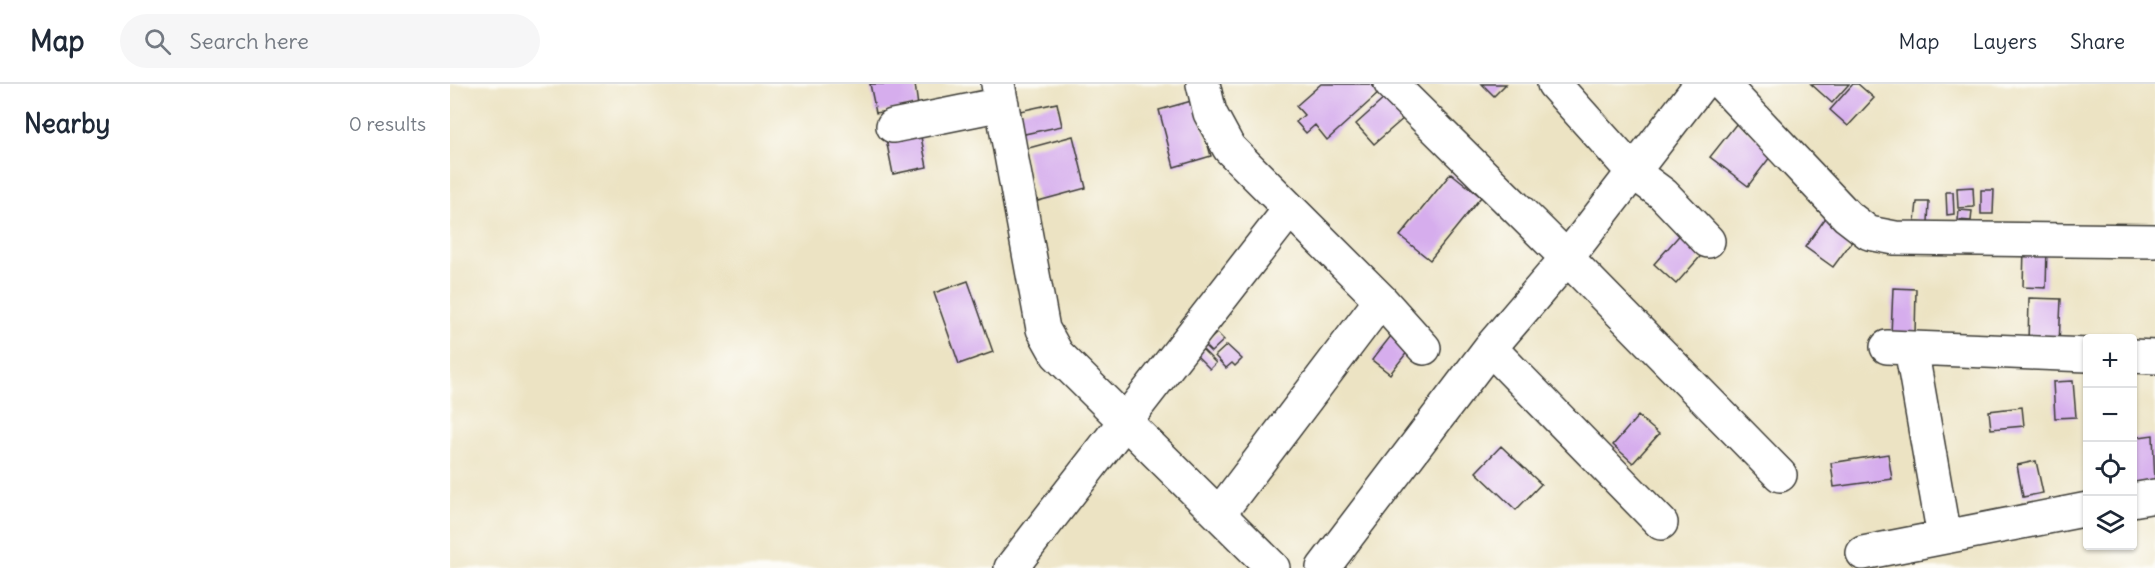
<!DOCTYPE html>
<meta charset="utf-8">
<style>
:root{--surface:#fff;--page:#f6f6f7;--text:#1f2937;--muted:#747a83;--line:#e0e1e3}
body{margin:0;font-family:Delius,sans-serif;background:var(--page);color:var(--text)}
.controls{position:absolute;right:18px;bottom:18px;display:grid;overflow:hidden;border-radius:6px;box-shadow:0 2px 4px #0004}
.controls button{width:54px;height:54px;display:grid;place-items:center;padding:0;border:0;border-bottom:2px solid var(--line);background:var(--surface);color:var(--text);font:30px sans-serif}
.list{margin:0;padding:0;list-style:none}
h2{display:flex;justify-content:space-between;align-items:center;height:78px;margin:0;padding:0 24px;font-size:26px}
h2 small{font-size:20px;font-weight:400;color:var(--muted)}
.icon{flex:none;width:33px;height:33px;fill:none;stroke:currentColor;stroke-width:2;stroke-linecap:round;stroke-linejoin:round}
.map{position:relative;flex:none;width:1705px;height:484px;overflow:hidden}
header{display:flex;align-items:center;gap:36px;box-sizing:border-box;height:84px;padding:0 30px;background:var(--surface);border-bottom:2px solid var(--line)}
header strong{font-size:28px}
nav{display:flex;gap:33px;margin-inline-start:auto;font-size:21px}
.search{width:420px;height:54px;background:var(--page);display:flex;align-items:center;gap:15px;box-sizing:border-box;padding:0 21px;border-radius:33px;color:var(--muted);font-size:22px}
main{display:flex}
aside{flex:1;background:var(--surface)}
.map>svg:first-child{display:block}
.building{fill:#d6aded}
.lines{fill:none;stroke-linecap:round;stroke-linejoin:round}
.minor-casing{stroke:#3b3a35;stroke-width:36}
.minor{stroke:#fff;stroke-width:33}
</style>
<header>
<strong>Map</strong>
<div class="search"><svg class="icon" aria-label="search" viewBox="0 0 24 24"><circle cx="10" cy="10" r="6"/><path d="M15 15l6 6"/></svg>Search here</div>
<nav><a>Map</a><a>Layers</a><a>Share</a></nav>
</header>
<main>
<aside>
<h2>Nearby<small>0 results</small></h2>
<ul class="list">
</ul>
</aside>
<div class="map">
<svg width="1705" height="484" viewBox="0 0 1705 484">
<rect width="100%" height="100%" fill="#fdfcf7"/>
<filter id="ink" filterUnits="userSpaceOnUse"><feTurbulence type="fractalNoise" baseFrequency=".0167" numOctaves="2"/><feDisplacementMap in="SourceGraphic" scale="12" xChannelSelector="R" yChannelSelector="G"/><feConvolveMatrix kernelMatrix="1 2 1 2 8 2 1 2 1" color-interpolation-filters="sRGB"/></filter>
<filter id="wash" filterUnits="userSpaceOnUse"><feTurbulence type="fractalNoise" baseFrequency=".008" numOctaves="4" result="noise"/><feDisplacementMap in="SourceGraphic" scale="24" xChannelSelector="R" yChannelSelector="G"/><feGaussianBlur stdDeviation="1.35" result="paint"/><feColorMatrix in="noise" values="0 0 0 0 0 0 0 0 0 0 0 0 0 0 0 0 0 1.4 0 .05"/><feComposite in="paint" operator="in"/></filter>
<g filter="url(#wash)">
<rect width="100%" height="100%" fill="#ece3c3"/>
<g id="blocks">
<!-- building -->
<path class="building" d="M420,0H465L468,22L426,29Z
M871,0H921L929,9L877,56L865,41L856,49L846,38L854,31L846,22Z
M1032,0H1056L1044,12Z
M1361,0H1399L1382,19Z
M1403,0H1408L1424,14L1398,42L1380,26Z
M936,13L954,34L924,60L906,40Z
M745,16L761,72L724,83L709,26Z
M607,19L612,42L570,51L565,28Z
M1287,39L1324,68L1298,102L1260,73Z
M470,48L477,83L443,90L436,55Z
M623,52L636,104L588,117L575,65Z
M1001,89L1031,113L980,176L950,152Z
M1523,103L1524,123L1508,124L1507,104Z
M1531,106H1544L1543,130H1531Z
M1496,108H1503L1504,130L1497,131Z
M1467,118H1479L1478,138L1465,137Z
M1509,126L1522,127L1521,137L1508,136Z
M1377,132L1406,152L1383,183L1355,163Z
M1234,146L1256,166L1226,200L1204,180Z
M1574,163L1597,164L1596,204L1573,203Z
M518,197L543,268L509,280L484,209Z
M1443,204L1466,205L1465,251H1441Z
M1579,214L1611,215L1609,261L1578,260Z
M944,248L962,262L940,290L922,276Z
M767,249L774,256L761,268L754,261Z
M777,261L792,275L785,282L782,279L776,284L765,272Z
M751,264L766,279L760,285L745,270Z
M1623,297L1626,333L1605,334L1603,298Z
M1572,323L1574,342L1541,345L1539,327Z
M1188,332L1209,350L1183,379L1163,361Z
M1703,351L1705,399L1682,403V354Z
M1051,362L1091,400L1066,426L1026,388Z
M1438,370L1442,395L1384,403L1381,379Z
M1586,377L1593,409L1573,413L1567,381Z"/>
</g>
</g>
<g filter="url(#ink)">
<use href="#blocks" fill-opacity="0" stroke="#3b3a35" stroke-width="1.5"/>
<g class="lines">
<defs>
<path id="minor" d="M548,0L593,245L607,270L823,484
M753,0L760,29L779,64L931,216L974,264
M941,0L1117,174L1330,391
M1104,0L1183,88L1213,110L1258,157
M1272,0L1397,132L1419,149L1445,154L1705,157
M443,42L552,20
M1437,263L1638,271
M1040,264L1211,439
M1461,264L1494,453
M1682,272L1705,273
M1682,416L1705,412
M769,430L931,216
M1413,469L1638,425
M561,484L840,125
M873,484L1040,264L1117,174L1251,0"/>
</defs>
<!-- minor casing -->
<use href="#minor" class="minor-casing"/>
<!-- minor -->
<use href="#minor" class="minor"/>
</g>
</g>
</svg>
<div class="controls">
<button>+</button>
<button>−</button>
<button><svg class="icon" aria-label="locate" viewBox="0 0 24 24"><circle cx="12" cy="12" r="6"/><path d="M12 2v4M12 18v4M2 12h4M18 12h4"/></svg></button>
<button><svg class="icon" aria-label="layers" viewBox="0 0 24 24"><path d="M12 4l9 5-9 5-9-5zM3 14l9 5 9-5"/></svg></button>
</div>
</div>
</main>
